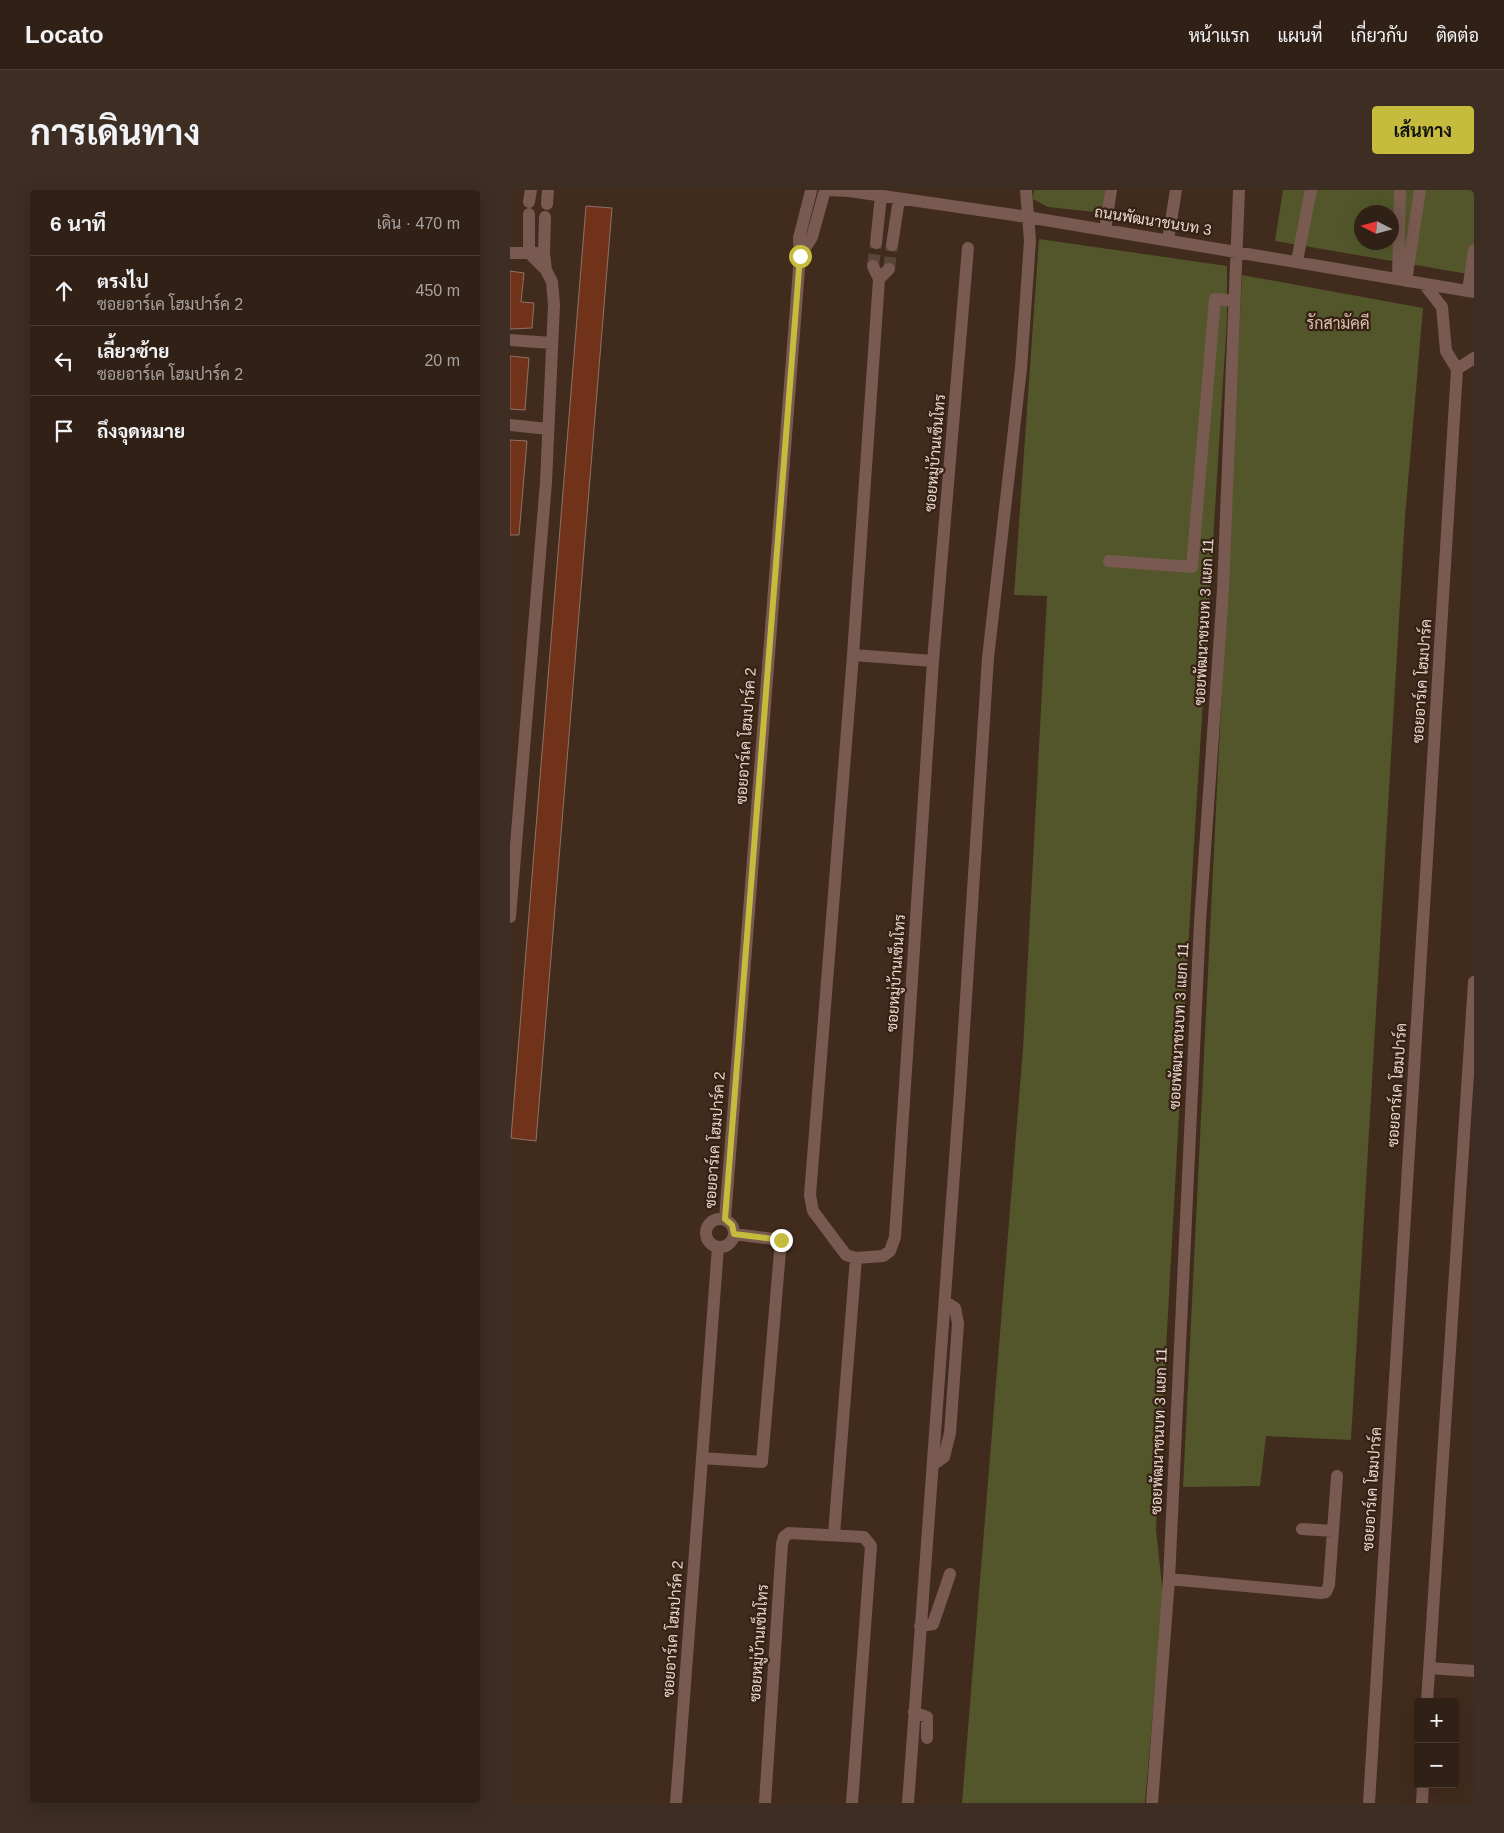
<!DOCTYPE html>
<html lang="th">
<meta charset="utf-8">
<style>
:root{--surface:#312016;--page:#3d2d23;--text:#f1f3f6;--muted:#a8a3a1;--line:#4c3e35;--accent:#c5bc3d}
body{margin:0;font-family:Arial,Sarabun,sans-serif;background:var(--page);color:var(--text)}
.controls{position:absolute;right:15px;bottom:15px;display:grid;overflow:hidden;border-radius:5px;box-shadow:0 5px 20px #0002}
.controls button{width:45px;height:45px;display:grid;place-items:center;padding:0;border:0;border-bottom:1px solid var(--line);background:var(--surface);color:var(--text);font:25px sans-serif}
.compass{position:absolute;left:844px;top:15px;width:45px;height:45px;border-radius:50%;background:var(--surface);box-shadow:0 5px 20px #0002;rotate:276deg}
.stop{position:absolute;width:15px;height:15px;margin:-11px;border:4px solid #c5bc3d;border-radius:50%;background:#fff}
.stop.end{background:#c5bc3d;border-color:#fff;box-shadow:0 1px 5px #0008}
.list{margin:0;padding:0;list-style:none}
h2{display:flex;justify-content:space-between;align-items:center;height:65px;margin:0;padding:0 20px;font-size:21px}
h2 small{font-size:16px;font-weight:400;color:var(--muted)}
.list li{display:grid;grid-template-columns:32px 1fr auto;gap:15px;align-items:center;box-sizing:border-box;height:70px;padding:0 20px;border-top:1px solid var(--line)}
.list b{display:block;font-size:19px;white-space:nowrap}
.list p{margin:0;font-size:16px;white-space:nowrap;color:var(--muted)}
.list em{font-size:16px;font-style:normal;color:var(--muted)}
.icon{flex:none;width:28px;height:28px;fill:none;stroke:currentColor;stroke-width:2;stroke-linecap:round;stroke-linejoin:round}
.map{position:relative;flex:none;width:964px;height:1613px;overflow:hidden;border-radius:5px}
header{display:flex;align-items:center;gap:30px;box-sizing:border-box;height:70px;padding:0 25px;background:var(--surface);border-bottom:1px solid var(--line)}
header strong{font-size:24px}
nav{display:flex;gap:28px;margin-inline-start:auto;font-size:18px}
.intro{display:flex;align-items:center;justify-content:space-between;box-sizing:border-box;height:120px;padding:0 30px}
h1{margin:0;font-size:35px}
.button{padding:12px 22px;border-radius:5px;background:var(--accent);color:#111;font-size:18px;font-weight:700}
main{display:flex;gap:30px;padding:0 30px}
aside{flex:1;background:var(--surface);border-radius:5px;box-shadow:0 5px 20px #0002}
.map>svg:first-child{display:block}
.green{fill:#52562a;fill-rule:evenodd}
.building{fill:#70331a;stroke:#8e7267}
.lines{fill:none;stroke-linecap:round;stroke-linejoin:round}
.minor-tunnel{stroke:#5a4538;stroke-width:12;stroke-dasharray:12 6;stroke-linecap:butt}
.minor{stroke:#785a50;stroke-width:12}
.route{stroke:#c5bc3d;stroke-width:6}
.labels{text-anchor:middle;stroke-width:4.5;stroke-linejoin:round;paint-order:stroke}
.street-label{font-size:15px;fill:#e8d9d1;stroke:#362113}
.neighbourhood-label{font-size:16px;fill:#dbbfae;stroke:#362113}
</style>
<header>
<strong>Locato</strong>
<nav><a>หน้าแรก</a><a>แผนที่</a><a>เกี่ยวกับ</a><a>ติดต่อ</a></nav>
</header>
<div class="intro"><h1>การเดินทาง</h1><a class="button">เส้นทาง</a></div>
<main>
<aside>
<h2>6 นาที<small>เดิน · 470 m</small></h2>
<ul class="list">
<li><svg class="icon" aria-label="ahead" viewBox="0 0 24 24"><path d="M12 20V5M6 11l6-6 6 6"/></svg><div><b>ตรงไป</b><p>ซอยอาร์เค โฮมปาร์ค 2</p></div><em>450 m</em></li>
<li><svg class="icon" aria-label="left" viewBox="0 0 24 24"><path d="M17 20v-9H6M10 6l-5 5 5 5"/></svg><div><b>เลี้ยวซ้าย</b><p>ซอยอาร์เค โฮมปาร์ค 2</p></div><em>20 m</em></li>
<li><svg class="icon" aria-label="arrive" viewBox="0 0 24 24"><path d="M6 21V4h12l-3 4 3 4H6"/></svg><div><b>ถึงจุดหมาย</b></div></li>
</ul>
</aside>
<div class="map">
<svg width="964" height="1613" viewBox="0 0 964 1613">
<rect width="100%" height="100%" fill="#412b1d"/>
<!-- green -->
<path class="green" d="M524,0H595L593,15L585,22L538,17L523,9Z
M773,0H964V85L765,51ZM852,22H882V52H852Z
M529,49L717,76V128L684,654L646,1340L653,1404L635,1613H452L513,859L537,406L504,405Z
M732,85L913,118L895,327L841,1250L756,1246L750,1296L673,1297Z"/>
<!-- building -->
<path class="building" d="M76,16L102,18L26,951L1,948Z
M0,81L14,83L11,112L24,113L22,138L0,139Z
M0,166L19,168L15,220L0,219Z
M0,250L17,251L9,345H0Z"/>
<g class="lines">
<!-- minor-tunnel -->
<path class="minor-tunnel" d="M363,76L366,53
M379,79L382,55"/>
<!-- minor -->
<path class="minor" d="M315,0L339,1L517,27L964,102
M19,12L21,0
M37,14L38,0
M19,24V63L36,80L34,63L35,27
M595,40L601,0
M658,50L666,0
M366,53L371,6
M382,55L389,9
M0,63H27
M290,66L302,47L315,0
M787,71L801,0
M363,76L369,89L379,79
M369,89L343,465L300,1005L303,1021L336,1065L346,1068L373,1066L380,1061L385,1047L423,471L458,58
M888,89L890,0
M896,91L910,0
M958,101L964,60
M0,150L42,153
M947,179L964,168
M0,235L38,239
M599,371L682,377L705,109L724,111
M343,465L423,471
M0,727L36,292L44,115L42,92L36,80
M196 1043a14 14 0 1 1 28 0a14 14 0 1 1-28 0Z
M215,1029L290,66L289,48L301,1
M192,1268L252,1272L271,1050L224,1044
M423,1275L434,1267L440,1243L447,1148L448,1133L445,1118L435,1112
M792,1339L823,1341
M324,1344L346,1068
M659,1389L811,1403L816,1402L819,1395L827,1286
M410,1436L423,1434L440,1384
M919,1478L964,1481
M917,1512L964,792
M404,1522L417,1527V1548
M166,1613L208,1057
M255,1613L272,1354L274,1347L279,1343L354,1347L361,1356L342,1613
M398,1613L450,901L478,468L511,178L520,51L516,0
M642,1613L659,1389L690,732L713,400L729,0
M859,1613L947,179L936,161L932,117L914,94
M912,1613L913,1594"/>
</g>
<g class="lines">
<!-- route -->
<path class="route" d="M271,1050L224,1044L222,1035L215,1029L290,66"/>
</g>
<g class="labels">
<!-- street labels -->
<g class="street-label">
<text transform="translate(643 31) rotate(9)" y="5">ถนนพัฒนาชนบท 3</text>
<text transform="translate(425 263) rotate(-85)" y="5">ซอยหมู่บ้านเซ็นโทร</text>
<text transform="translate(694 432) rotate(-87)" y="5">ซอยพัฒนาชนบท 3 แยก 11</text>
<text transform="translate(912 491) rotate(-86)" y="5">ซอยอาร์เค โฮมปาร์ค</text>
<text transform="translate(236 546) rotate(-86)" y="5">ซอยอาร์เค โฮมปาร์ค 2</text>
<text transform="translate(386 783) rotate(-86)" y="5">ซอยหมู่บ้านเซ็นโทร</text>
<text transform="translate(669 836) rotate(-87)" y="5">ซอยพัฒนาชนบท 3 แยก 11</text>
<text transform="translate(887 895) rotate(-86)" y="5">ซอยอาร์เค โฮมปาร์ค</text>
<text transform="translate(205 950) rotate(-86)" y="5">ซอยอาร์เค โฮมปาร์ค 2</text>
<text transform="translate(649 1241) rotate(-88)" y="5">ซอยพัฒนาชนบท 3 แยก 11</text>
<text transform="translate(862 1299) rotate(-86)" y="5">ซอยอาร์เค โฮมปาร์ค</text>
<text transform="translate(163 1439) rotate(-86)" y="5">ซอยอาร์เค โฮมปาร์ค 2</text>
<text transform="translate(249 1453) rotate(-86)" y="5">ซอยหมู่บ้านเซ็นโทร</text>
</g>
<!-- neighbourhood labels -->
<g class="neighbourhood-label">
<text x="828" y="139">รักสามัคคี</text>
</g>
</g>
</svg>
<div class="controls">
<button>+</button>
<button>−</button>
</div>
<svg class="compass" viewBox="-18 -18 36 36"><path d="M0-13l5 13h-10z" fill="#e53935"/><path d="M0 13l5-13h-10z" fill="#a8a3a1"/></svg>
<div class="stop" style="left:290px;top:66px"></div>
<div class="stop end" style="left:271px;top:1050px"></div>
</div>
</main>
